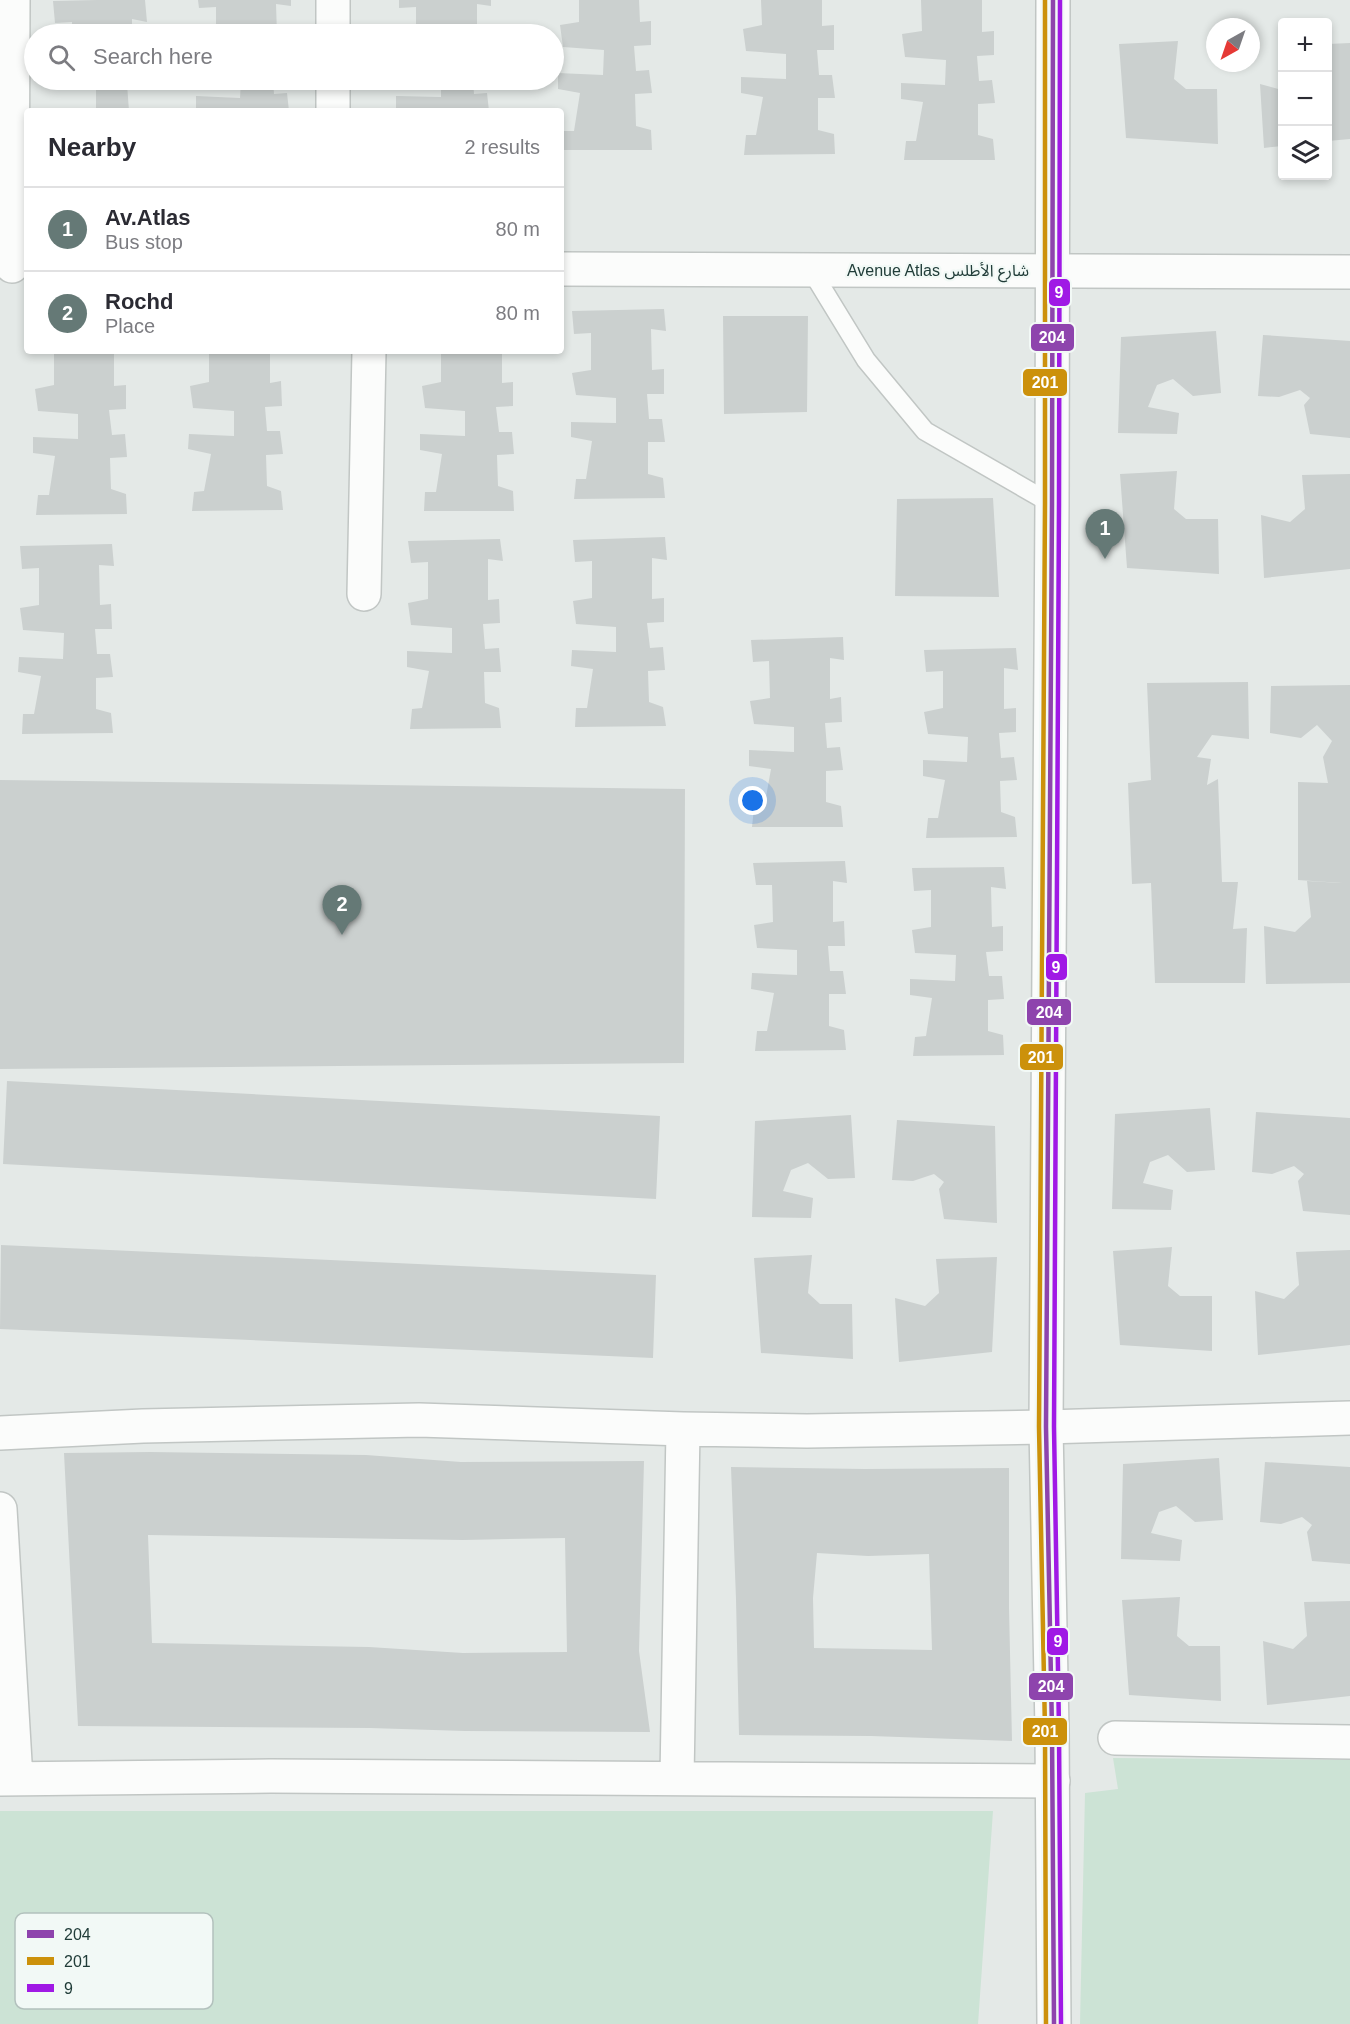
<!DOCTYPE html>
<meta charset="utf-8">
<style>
:root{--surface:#fff;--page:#f7f7f7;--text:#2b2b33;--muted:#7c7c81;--line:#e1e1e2;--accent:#657976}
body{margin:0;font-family:Helvetica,"Noto Sans Arabic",sans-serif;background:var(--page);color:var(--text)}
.controls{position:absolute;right:18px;top:18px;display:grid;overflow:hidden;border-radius:6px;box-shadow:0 3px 9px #0003}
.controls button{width:54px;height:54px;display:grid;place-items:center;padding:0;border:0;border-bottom:2px solid var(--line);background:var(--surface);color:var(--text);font:30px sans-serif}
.compass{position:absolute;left:1206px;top:18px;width:54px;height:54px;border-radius:50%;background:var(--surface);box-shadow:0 3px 9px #0003;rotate:220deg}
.you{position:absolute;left:753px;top:801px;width:21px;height:21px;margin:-15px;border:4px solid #fff;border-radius:50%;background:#1a73e8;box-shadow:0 0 0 9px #1a73e833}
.badge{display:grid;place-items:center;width:39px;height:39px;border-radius:50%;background:var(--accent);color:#fff;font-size:20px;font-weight:700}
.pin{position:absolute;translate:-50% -50px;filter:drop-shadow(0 2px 3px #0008)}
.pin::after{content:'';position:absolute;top:32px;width:21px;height:18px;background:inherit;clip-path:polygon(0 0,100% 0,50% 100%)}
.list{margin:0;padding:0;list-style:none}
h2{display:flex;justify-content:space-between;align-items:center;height:78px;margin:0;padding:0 24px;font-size:26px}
h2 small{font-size:20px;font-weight:400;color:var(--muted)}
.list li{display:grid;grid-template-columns:39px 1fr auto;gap:18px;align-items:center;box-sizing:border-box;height:84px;padding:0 24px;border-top:2px solid var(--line)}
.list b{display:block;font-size:22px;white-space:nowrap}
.list p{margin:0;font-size:20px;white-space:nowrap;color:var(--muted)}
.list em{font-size:20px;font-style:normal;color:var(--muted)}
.icon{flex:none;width:33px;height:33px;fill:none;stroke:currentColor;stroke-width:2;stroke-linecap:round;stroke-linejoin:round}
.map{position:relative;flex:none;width:1350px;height:2024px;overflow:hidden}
.search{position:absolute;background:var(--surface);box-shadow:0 3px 9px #0003;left:24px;top:24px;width:540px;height:66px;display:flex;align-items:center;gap:15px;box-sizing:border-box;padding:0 21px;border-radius:33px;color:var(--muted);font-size:22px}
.panel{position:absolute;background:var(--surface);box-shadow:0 3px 9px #0003;left:24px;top:108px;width:540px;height:246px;border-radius:6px}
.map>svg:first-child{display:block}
.green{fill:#cce3d5}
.building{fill:#cbd0cf;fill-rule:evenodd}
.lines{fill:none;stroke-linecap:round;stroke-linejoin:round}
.service-casing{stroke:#c1c6c4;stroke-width:21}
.minor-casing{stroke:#c1c6c4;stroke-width:36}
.tertiary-casing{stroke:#c1c6c4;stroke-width:36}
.service{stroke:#fbfcfb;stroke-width:18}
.minor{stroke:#fbfcfb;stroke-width:33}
.tertiary{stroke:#fbfcfb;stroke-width:33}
.bus-1-casing{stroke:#f2f9f6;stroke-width:9}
.bus-2-casing{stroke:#f2f9f6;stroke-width:9}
.bus-3-casing{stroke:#f2f9f6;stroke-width:9}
.bus-1{stroke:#8e44ad;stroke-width:4.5}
.bus-2{stroke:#cc910b;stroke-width:4.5}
.bus-3{stroke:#a019e5;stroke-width:4.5}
.labels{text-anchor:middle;stroke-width:4.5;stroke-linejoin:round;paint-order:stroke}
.street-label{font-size:16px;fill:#213d39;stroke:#f2f9f6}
.key{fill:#f2f9f6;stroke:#b3c1bd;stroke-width:1.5}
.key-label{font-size:16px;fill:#213d39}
.line-badge{stroke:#f2f9f6;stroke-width:2}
.badge-label{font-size:16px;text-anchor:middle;font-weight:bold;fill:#fff}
</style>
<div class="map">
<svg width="1350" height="2024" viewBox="0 0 1350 2024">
<rect width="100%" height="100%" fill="#e4e9e7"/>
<!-- green -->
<path class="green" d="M1113,1758L1350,1760V2024H1080L1085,1793L1118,1789Z
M0,1811H993L978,2024H0Z"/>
<!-- building -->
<path class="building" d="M97,0H145L147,22L132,19V34H72V22L55,23L53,1Z
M198,0H291V6L276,4L277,34H216V7L199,8Z
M399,0H491V6L477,4V34H416V7L399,8Z
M579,0H639L640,22L651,21V45L634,46L636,71L649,70L652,93L635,94L636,126L651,130L652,150H562L563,131H574L580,93L558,89V73L603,75L604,50L563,47L560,25L579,22Z
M761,0H822V26L834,25V50H817L819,75H832L835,98H818V130L834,134L835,154L744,155L746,135H756L763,97L741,93V77L786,79V54L746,51L743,29L762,25Z
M921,0H982V32L994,31V55L977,56L979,81L992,80L995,103L978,104V135L993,139L995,160H904L906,141H916L923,102L901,99V83L945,85L946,60L905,57L902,34L922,31Z
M1178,41L1174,79L1186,89H1217L1218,144L1126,138L1119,44Z
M1350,43V139L1328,141V44Z
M55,80H144V83L127,84L129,111H96V88L56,85Z
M241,80H273L274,94L287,93L289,111H196V96L240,98Z
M441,80H473L474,94L487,93L489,111H396V96L441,97Z
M1260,84L1282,90V146L1264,148Z
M664,309L666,331L651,329L652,370L664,369V394H647L649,419H662L665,442H648V474L663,478L665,498L574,499L576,479H586L592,441L571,437V422L616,423V398L576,395L572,373L591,370V333L574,334L572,311Z
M723,316H808L807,412L724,414Z
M1216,331L1221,393L1193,396L1173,379L1157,385L1148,407L1179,413L1177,434L1118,433L1121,337Z
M1263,335L1350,341V438L1310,434L1304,405L1310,398L1300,390L1279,397L1258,396Z
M54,351H114V386L126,385V409L109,410L112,435L125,434L127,457L110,458L111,489L126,494L127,514L36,515L38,495H49L55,456L33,453V437L78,439V414L38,411L35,389L54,385Z
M209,351H270V383L281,381L282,406L265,407L267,431H280L283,454L266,455L267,486L281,491L283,510L192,511L194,492L204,491L211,454L188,449L189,434L234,436V411L193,408L190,386L209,382Z
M441,351H502V383L513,382V406L496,407L499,432H512L514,454L497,455L498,486L513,491L514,511H424L425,492H436L442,454L420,450V434L465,436V411L425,408L422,386L441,382Z
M1177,471L1174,509L1186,519H1218L1219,574L1127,568L1120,474Z
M1350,474V569L1264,578L1261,515L1290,522L1305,509L1302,475Z
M993,498L999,597L895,596L897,499Z
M665,537L667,560L652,558V599L664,598V622L647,623L650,648L663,647L665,670L648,671L649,702L663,707L666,726L575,727L576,708H587L593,669L571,666L572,650L616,652V627L576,624L573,601L592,598V561L575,562L573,540Z
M500,539L503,561L488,559V600L499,599L500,623L483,624L485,649L499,648L501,672H484L485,703L499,708L501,728L410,729L412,709L422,708L429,671L407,667V651L452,653V628L411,625L408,603L428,599V562L411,563L408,541Z
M112,544L114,566L99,565L100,605L111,604L112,629H95L97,654H110L113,677L96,678V709L111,713L113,733L22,734L23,714H34L41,676L18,672L19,657L63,659L64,633L23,630L20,608L39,605V568L22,569L20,546Z
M843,637L844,660L830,658V699L841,697L842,722L825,723L827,748L840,747L843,770L826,771V802L841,806L843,827H752L754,808H764L771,769L749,766V750L794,752V727L754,724L750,701L770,698L769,661L753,662L751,640Z
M1016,648L1018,670L1004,668V709L1016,708V732L999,733L1001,758L1014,757L1017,780L1000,781L1001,812L1015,817L1017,837L926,838L928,818H938L945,780L923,776V760L967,762L968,737L928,734L924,712L943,708V671L926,672L924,650Z
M1248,682L1249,739L1212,735L1197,757L1211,759L1207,785L1218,779L1222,882H1238L1233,929L1247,928L1245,983H1155L1151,883L1132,884L1128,783L1151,780L1147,683Z
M1350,685V983L1266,984L1264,926L1295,932L1311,917L1307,881L1342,883L1298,880V782L1328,783L1323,757L1332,741L1317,725L1301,738L1270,733L1271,686Z
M0,780L685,789L684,1063L0,1069Z
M845,861L847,883L833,881V922L844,921L845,946H828L830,971H843L846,994H829V1026L844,1030L846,1050L755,1051L757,1031H767L774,993L751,989L752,973L797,975V950L757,948L754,925L773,922L772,885H756L753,863Z
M1004,867L1006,889L991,887L992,927L1003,926V951L986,952L989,976H1002L1004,999L988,1000V1031L1003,1035L1004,1055L913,1056L915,1037L926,1036L932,998L910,995V979L955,981L956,955L915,953L912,930L931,927V890L914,891L912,868Z
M7,1081L660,1116L656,1199L3,1164Z
M1210,1108L1215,1170L1187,1172L1168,1155L1150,1162L1143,1183L1173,1190L1171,1210L1112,1209L1115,1114Z
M1256,1112L1350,1118V1215L1303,1211L1298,1181L1304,1174L1294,1166L1272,1174L1252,1172Z
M851,1115L855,1178L828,1179L808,1163L791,1170L783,1191L813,1198L811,1218L752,1217L755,1121Z
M897,1120L995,1126L997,1223L944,1219L939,1189L944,1182L934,1174L913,1181L892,1180Z
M1,1245L656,1275L653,1358L0,1329Z
M1172,1247L1168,1286L1180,1296H1212V1351L1120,1345L1113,1251Z
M1350,1250V1345L1258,1355L1255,1291L1284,1299L1299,1285L1296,1252Z
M812,1255L808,1293L820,1304H852L853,1359L761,1353L754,1258Z
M997,1257L992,1352L899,1362L895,1298L925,1306L939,1293L936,1259Z
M150,1452L366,1455L461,1462L644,1461L639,1651L650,1732L465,1731L370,1728L78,1726L64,1453ZM148,1535L463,1540L565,1538L567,1652L463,1653L369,1647L152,1643Z
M1219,1458L1223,1520L1195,1522L1176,1506L1159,1512L1151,1533L1182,1540L1180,1561L1121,1559L1123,1464Z
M1265,1462L1350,1467V1564L1312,1561L1307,1532L1312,1525L1302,1517L1281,1524L1260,1522Z
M731,1467L865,1469L1009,1468V1608L1012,1741L871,1736L739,1735L736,1599ZM817,1553L868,1556L929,1554L932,1650L814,1648L813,1598Z
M1180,1597L1177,1636L1189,1646H1220L1221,1701L1129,1695L1122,1600Z
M1350,1601V1696L1267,1705L1263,1641L1293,1649L1307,1636L1304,1602Z"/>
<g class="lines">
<defs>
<path id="service" d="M811,270L866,360L925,431L1052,504"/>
<path id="minor" d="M333,34V0
M333,111V80
M12,266L13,0
M561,269L1350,272
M364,594L369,351
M0,1433L143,1426L419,1420L683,1429L807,1431L1046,1427L1350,1418
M0,1509L16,1779
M1115,1738L1350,1742
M677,1778L683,1429
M0,1779L271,1776L1053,1781"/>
<path id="tertiary" d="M1053,0L1052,504L1046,1427L1052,1730L1054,2024"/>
</defs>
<!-- service casing -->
<use href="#service" class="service-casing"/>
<!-- minor casing -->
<use href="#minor" class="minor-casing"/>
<!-- tertiary casing -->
<use href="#tertiary" class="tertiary-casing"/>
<!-- service -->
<use href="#service" class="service"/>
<!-- minor -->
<use href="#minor" class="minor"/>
<!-- tertiary -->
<use href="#tertiary" class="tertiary"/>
<defs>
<path id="bus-1" d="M1053,0L1052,504L1046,1427L1052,1730L1054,2024"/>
<path id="bus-2" d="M1045,0V504L1039,1427L1045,1730L1046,2024"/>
<path id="bus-3" d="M1060,0L1059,504L1054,1427L1059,1730L1061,2024"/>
</defs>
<!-- bus-1 casing -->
<use href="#bus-1" class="bus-1-casing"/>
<!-- bus-2 casing -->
<use href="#bus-2" class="bus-2-casing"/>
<!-- bus-3 casing -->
<use href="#bus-3" class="bus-3-casing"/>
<!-- bus-1 -->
<use href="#bus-1" class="bus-1"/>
<!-- bus-2 -->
<use href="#bus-2" class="bus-2"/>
<!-- bus-3 -->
<use href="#bus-3" class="bus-3"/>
</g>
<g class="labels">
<!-- street labels -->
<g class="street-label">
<text x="938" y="276">Avenue Atlas شارع الأطلس</text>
</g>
</g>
<!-- legend -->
<rect x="15" y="1913" width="198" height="96" rx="9" class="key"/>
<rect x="27" y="1930" width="27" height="8" fill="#8e44ad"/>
<rect x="27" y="1957" width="27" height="8" fill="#cc910b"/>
<rect x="27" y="1984" width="27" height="8" fill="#a019e5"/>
<g class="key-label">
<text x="64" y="1940">204</text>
<text x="64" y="1967">201</text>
<text x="64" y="1994">9</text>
</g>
<g class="line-badge">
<rect x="1048" y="278" width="23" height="29" rx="6" fill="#a019e5"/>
<rect x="1030" y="323" width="45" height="29" rx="6" fill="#8e44ad"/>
<rect x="1022" y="368" width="46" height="29" rx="6" fill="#cc910b"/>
<rect x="1045" y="953" width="23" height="28" rx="6" fill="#a019e5"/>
<rect x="1026" y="998" width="46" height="28" rx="6" fill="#8e44ad"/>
<rect x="1019" y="1043" width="45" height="28" rx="6" fill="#cc910b"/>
<rect x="1046" y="1627" width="23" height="29" rx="6" fill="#a019e5"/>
<rect x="1028" y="1672" width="46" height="29" rx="6" fill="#8e44ad"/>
<rect x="1022" y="1717" width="46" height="29" rx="6" fill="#cc910b"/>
</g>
<g class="badge-label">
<text x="1059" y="298">9</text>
<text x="1052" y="343">204</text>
<text x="1045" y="388">201</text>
<text x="1056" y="973">9</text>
<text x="1049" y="1018">204</text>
<text x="1041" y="1063">201</text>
<text x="1058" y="1647">9</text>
<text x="1051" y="1692">204</text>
<text x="1045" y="1737">201</text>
</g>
</svg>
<div class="controls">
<button>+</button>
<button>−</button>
<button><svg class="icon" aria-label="layers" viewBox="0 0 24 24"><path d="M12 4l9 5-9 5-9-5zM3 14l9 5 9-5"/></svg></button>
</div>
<svg class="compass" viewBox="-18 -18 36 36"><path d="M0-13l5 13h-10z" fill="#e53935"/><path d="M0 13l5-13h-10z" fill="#7c7c81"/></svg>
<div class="you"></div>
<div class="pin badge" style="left:1105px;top:559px">1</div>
<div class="pin badge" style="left:342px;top:935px">2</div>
<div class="search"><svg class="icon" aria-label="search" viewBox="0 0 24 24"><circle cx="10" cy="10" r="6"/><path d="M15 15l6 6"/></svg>Search here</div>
<section class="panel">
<h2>Nearby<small>2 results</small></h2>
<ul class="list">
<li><span class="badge">1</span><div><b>Av.Atlas</b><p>Bus stop</p></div><em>80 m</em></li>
<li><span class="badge">2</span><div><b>Rochd</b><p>Place</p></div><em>80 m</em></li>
</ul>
</section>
</div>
